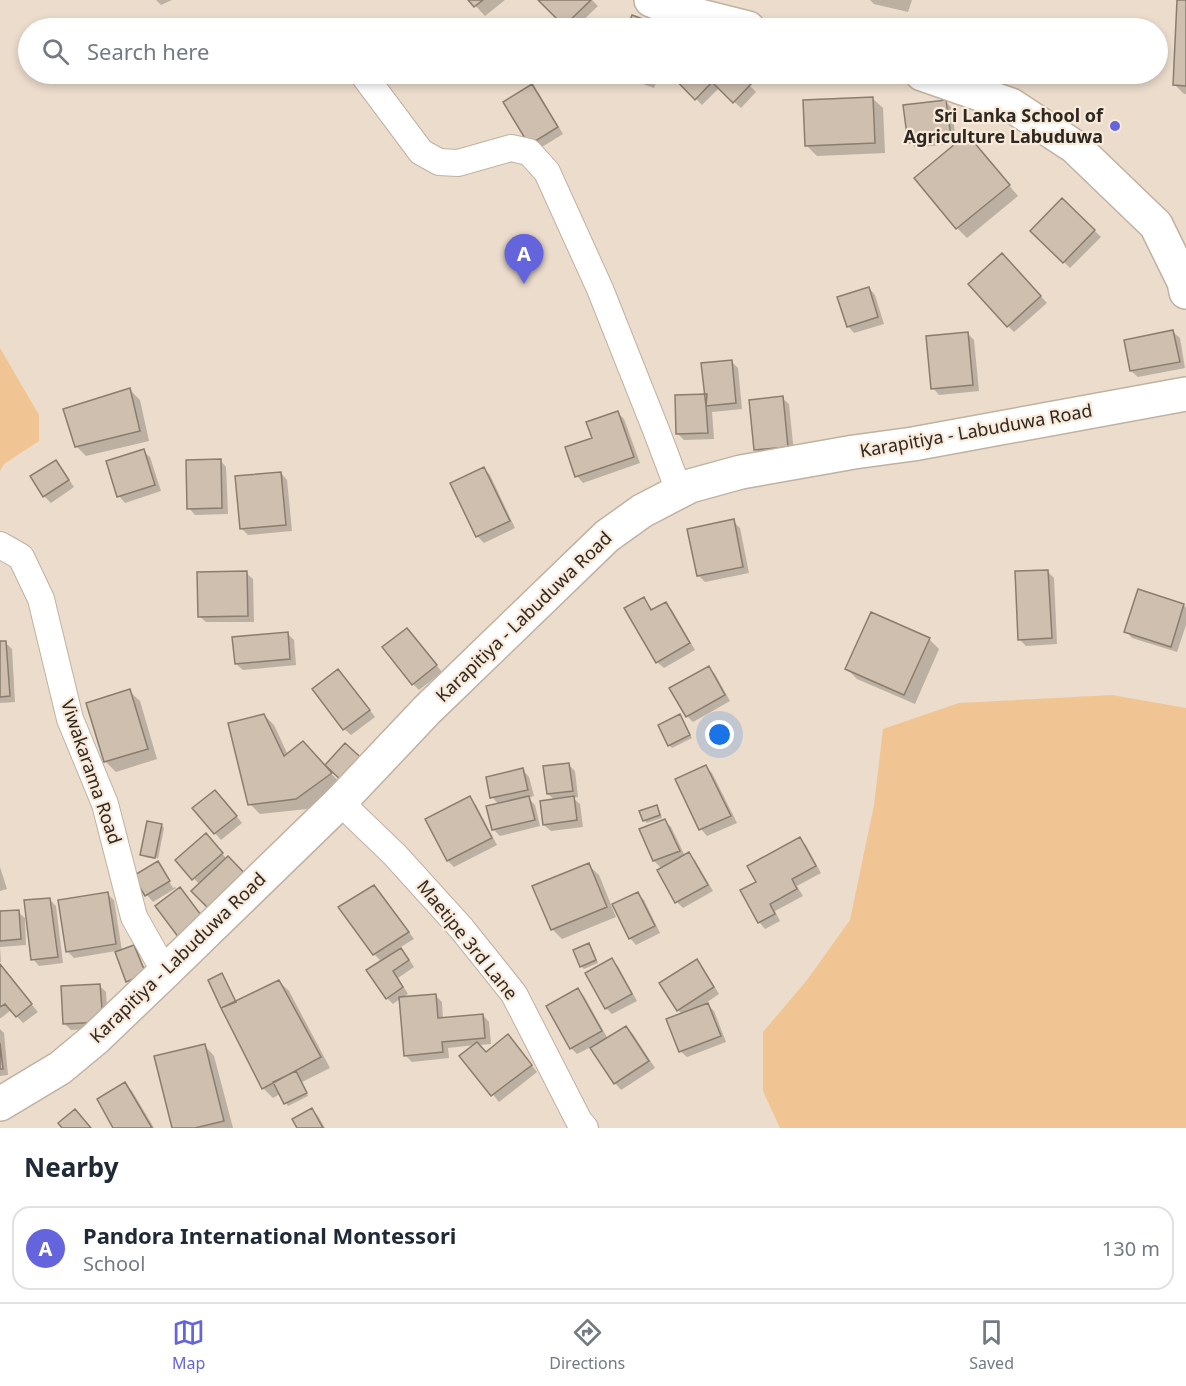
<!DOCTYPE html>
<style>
:root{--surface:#fff;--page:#f6f6f7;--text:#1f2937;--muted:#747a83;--line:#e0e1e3;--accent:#6464dd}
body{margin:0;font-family:"Noto Sans",sans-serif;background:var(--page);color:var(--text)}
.you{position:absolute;left:720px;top:735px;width:21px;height:21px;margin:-15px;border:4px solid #fff;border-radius:50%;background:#1a73e8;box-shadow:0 0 0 9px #1a73e833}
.badge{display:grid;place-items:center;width:39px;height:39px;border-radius:50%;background:var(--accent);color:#fff;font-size:20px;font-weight:700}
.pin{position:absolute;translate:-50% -50px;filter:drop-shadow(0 2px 3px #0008)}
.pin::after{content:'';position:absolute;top:32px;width:21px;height:18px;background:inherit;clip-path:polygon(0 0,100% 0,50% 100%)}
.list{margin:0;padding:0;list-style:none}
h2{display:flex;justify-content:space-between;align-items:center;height:78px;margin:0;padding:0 24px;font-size:26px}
h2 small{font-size:20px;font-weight:400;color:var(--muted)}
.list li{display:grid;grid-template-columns:39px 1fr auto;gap:18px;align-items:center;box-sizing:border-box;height:84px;margin:0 12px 12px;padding:0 12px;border:2px solid var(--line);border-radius:18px}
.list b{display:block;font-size:22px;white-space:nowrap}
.list p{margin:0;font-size:20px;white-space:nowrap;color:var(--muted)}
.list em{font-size:20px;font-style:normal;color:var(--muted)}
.icon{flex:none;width:33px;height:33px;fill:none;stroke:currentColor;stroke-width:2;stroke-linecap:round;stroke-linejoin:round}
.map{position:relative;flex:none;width:1186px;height:1128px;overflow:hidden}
.search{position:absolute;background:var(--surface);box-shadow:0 3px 9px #0003;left:18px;right:18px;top:18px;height:66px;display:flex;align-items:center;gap:15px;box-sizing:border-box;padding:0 21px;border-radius:33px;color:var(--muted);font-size:22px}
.sheet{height:174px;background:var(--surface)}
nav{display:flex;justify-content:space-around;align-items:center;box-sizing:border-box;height:84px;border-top:2px solid var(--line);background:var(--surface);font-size:16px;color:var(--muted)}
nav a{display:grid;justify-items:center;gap:3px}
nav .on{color:var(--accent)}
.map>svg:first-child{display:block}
.green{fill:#f1c593}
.shadow{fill:#0003}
.building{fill:#cebfaf;stroke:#8b7d6e;stroke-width:1.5}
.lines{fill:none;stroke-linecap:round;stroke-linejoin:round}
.street-casing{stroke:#c0b1a1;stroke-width:28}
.secondary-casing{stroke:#c0b1a1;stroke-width:36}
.street{stroke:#fff;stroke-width:26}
.secondary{stroke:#fff;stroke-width:33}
.poi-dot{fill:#6464dd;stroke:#f9e9d9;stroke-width:2}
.labels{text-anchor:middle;stroke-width:4.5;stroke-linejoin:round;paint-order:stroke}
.poi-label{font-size:18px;font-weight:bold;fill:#2e2822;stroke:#f9e9d9;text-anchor:end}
.street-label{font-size:18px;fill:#2e2822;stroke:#f9e9d9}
</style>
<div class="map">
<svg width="1186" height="1128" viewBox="0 0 1186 1128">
<rect width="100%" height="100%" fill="#ebdccc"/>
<!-- green -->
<path class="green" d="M0,348L39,415V441L4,464L0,471Z
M1112,695L1186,708V1128H780L763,1091V1032L807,980L850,920L874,805L883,729L959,703Z"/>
<!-- shadow -->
<path class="shadow" d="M156,0H172L161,5Z
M470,0H505L485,16Z
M540,0H592L598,6L575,28H568Z
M870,0H912L908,12L874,4Z
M1178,0H1186V94H1184L1174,84Z
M618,74H659L654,88L620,76Z
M672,74H738L756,92L741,108L719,88L702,105Z
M531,86L538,92L563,134L537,150L530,144Z
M872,98L883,108L885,153L817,156L807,146Z
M945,101L952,108L956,143L916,148L909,142Z
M967,136L1018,196L967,238L957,228Z
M1063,200L1101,237L1070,268L1032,231Z
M1009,262L1047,303L1014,332L1008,326Z
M869,288L875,295L884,324L854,333L848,326Z
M1173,332L1180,338L1185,368L1138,377L1131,371Z
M968,334L974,340L979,391L939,395L933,388Z
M731,361L738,368L742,409L712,412L714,439L684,440L678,434Z
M130,390L140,400L149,441L86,456L76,446Z
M782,398L789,404L794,453L762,456L756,450Z
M617,412L624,419L640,463L583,483L577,476L567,448L594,439Z
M143,451L150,457L161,491L125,503L119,496Z
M220,460L226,467L228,514L195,515L189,508Z
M56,462L62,469L74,487L51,503L44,496Z
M484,468L490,475L515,528L484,543L477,536Z
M281,473L287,480L292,531L248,535L242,529Z
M733,521L740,528L749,573L705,582L698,575Z
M1048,572L1054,578L1057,644L1026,646L1019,639Z
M246,573L253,579L254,622H206L199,616Z
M1139,591L1184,605L1186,608V625L1177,652L1132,638L1126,631Z
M644,599L653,610L665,603L672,610L695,650L664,668L657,662Z
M287,633L294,640L296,665L243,670L236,664Z
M413,636L442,672L419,690L413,684Z
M929,639L939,649L915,704L857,679L847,669Z
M0,642H5L12,649L15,702L0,703Z
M709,668L715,674L730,701L693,722L687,716Z
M344,677L375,717L351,735L344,729Z
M129,691L140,701L157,759L116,772L106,762L87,704Z
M264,715L274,725L288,755L325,767L345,745L326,768L341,784L307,809L260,814L250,804Z
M680,716L692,738L672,748L669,745Z
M568,764L575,771L578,797L573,798L580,804L583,827L551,831L544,825L555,800L548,794Z
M706,767L712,773L737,823L707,836L701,829L677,780Z
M523,770L529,777L534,796L528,798L535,805L540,826L500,836L493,829L499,805L492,797Z
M222,798L242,823L221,840L215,833Z
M469,798L476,805L497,845L454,867L448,861Z
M656,806L659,809L662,818L647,823L644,820Z
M665,821L671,827L685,856L689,854L695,860L713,891L683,908L677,902L662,869L654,861L641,830Z
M161,825L164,828L158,859L151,852L149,854L155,859L145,857L142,854Z
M800,839L806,845L821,873L797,886L803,896L775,911L780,921L765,929L759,922L758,882Z
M212,842L227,859L200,885L177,860Z
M158,863L163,868H161L173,888L175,887L176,888L153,902L147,895L135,877Z
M588,865L599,875L616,917L562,939L552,929Z
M0,867L7,889L0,891Z
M374,886L381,893L414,939L399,948L407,956L414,967L398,978L408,994L402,998L435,995L442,1002L443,1019L483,1015L489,1022L491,1044L479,1045L486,1053L514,1042L537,1072L499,1102L461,1056L475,1045L448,1048L449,1058L412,1062L405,1055L400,999L393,1004L387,998L382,962L374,954L340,907Z
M107,894L114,900L122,951L134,947L137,950L148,977L130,984L128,981L116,951L74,958L67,951Z
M638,894L644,900L660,933L636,945L630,938Z
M49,899L56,906L63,963L39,966L33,959Z
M18,912L25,918L26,945L0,947L1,962H0V913Z
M589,945L592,948L598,963L584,969L581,966Z
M611,960L618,966L637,1001L612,1014L606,1008Z
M696,961L703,968L719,994L706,1003L714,1011L726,1042L687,1057L680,1051L682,1014L678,1010Z
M0,967L38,1012L23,1023L11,1010L1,1018H0Z
M222,975L225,978L236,1003L279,981L289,991L330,1068L302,1082L308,1096L288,1106L280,1094L273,1098L263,1088Z
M100,986L106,992L108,1028L71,1030L65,1024Z
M578,990L584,996L608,1039L626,1027L633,1034L655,1068L621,1090L615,1083L591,1047L577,1054L571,1048Z
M0,1029L4,1033L8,1075L0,1076Z
M204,1045L214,1056L233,1128H174Z
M125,1084L132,1091L154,1128H115Z
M312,1110L318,1116L325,1128H298Z"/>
<!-- building -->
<path class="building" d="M468,0H483L474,7Z
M538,0H591L564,26Z
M1177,0H1186V86L1173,85Z
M632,15L667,28H627Z
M623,74H650L647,82Z
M670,74H740L751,84L733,103L712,82L695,100Z
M532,84L558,127L529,145L503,102Z
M873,97L875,143L805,146L803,100Z
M946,100L951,137L908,143L903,105Z
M967,134L1010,185L956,229L914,178Z
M1062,198L1095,230L1063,263L1030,231Z
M1002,253L1041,296L1007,327L968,284Z
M869,287L878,317L847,327L837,297Z
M1173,330L1180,362L1130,371L1124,340Z
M968,332L973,385L931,389L926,336Z
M732,360L736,403L706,406L701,363Z
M130,388L140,431L75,447L63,409Z
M707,394L706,406L708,433L676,434L675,395Z
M783,396L788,447L754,450L749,400Z
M618,411L634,457L575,477L565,447L592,438L586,422Z
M144,449L155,485L117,497L106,461Z
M221,459L222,508L187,509L186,460Z
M56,460L69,480L43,497L30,476Z
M484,467L510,521L476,537L450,483Z
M281,472L286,525L240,529L235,476Z
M734,519L743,567L697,576L687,529Z
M1048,570L1052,638L1018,640L1015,571Z
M247,571L248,616L198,617L197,572Z
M1138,589L1184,604L1171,647L1124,632Z
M644,597L651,610L666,602L690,643L656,663L624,608Z
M871,612L930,638L904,695L845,669Z
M407,628L437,665L412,685L382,647Z
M288,632L290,659L235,664L232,637Z
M0,641H6L10,696L0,697Z
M709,666L725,695L686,717L669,688Z
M338,669L370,710L343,730L312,689Z
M130,689L148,749L104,762L86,703Z
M264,714L284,756L303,741L332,773L296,799L248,805L228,723Z
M680,714L690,735L668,746L658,725Z
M345,743L368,764L347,786L325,765Z
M569,763L573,791L547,794L543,766Z
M706,765L731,816L699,830L675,779Z
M523,768L528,790L490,798L486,777Z
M215,790L237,816L214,834L192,808Z
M470,796L492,838L447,861L425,819Z
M529,796L535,820L492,830L486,806Z
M574,796L577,820L543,825L540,801Z
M657,805L660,815L643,821L639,811Z
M665,819L680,851L653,861L639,829Z
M147,821L162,824L155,858L140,855Z
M206,833L223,853L192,880L175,860Z
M800,837L816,866L792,879L797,889L770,904L775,914L758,923L740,890L756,882L747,866Z
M689,852L708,885L675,903L657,870Z
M228,856L251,880L214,914L191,891Z
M158,861L170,881L145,896L133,876Z
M589,863L607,907L551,930L532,886Z
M374,885L409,932L373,955L338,907Z
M180,887L204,919L179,938L155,906Z
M108,892L116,944L66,952L58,900Z
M638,892L655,926L629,939L612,904Z
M50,898L58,957L31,960L24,900Z
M19,910L21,939L0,941V911Z
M589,943L596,960L580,967L573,950Z
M134,945L146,974L126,982L115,952Z
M401,948L409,960L393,971L403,987L386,999L366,970Z
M612,958L632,994L605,1009L585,973Z
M697,959L714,987L677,1011L659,983Z
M0,964L32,1004L16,1017L5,1004L0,1007Z
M222,973L236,1002L221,1008L208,980Z
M279,980L321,1057L262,1089L221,1008Z
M100,984L103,1022L63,1024L61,986Z
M578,988L602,1031L570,1049L546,1006Z
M436,994L438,1018L483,1014L485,1038L442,1042L443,1052L404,1056L399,997Z
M708,1003L721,1036L679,1052L666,1019Z
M626,1026L649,1061L614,1084L590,1048Z
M508,1034L532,1065L491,1096L459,1056L477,1042L486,1052Z
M0,1043L3,1069H0Z
M205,1044L224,1121L195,1128H172L154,1056Z
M296,1071L307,1093L284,1104L273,1082Z
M125,1082L152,1128H113L97,1099Z
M312,1108L323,1128H297L292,1119Z
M75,1109L91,1128H62L58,1123Z"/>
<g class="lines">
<defs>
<path id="street" d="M365,77L421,152L439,162L458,163L511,148L529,152L547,172L600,289L656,430L679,491
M0,545L21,557L41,599L70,719L105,804L134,917L165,972
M340,802L395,855L462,929L514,994L579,1121L585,1128"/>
<path id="secondary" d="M651,0L676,10L748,28
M922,74L1011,105L1075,147L1156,225L1184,282L1186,292
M0,1104L60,1068L95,1039L165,972L340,802L427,710L607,536L642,511L690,486L741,472L854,452L913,444L1186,394"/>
</defs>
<!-- street casing -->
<use href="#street" class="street-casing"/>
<!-- secondary casing -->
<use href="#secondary" class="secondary-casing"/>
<!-- street -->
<use href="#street" class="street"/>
<!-- secondary -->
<use href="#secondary" class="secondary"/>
</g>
<!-- markers -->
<circle class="poi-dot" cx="1115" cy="126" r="6"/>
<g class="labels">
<!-- poi labels -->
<g class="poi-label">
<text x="1103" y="122">Sri Lanka School of<tspan x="1103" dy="21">Agriculture Labuduwa</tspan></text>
</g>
<!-- street labels -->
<g class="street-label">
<text transform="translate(976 431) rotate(-10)" y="6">Karapitiya - Labuduwa Road</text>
<text transform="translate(524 617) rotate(-44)" y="6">Karapitiya - Labuduwa Road</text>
<text transform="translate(91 772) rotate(71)" y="6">Viwakarama Road</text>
<text transform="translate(467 940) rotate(51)" y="6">Maetipe 3rd Lane</text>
<text transform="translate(178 958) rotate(-44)" y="6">Karapitiya - Labuduwa Road</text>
</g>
</g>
</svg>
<div class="you"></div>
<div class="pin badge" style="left:524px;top:284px">A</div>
<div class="search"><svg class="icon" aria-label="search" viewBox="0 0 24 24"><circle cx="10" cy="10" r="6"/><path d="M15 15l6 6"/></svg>Search here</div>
</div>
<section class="sheet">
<h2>Nearby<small></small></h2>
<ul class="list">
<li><span class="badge">A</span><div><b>Pandora International Montessori</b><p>School</p></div><em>130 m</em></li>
</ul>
</section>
<nav>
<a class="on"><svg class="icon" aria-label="map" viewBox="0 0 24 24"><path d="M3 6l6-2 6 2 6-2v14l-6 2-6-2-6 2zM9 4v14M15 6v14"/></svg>Map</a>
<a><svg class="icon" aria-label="directions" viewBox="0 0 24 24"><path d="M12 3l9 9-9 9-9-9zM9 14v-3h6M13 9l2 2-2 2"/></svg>Directions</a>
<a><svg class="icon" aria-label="saved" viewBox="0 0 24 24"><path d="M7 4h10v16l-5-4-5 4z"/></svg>Saved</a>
</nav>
